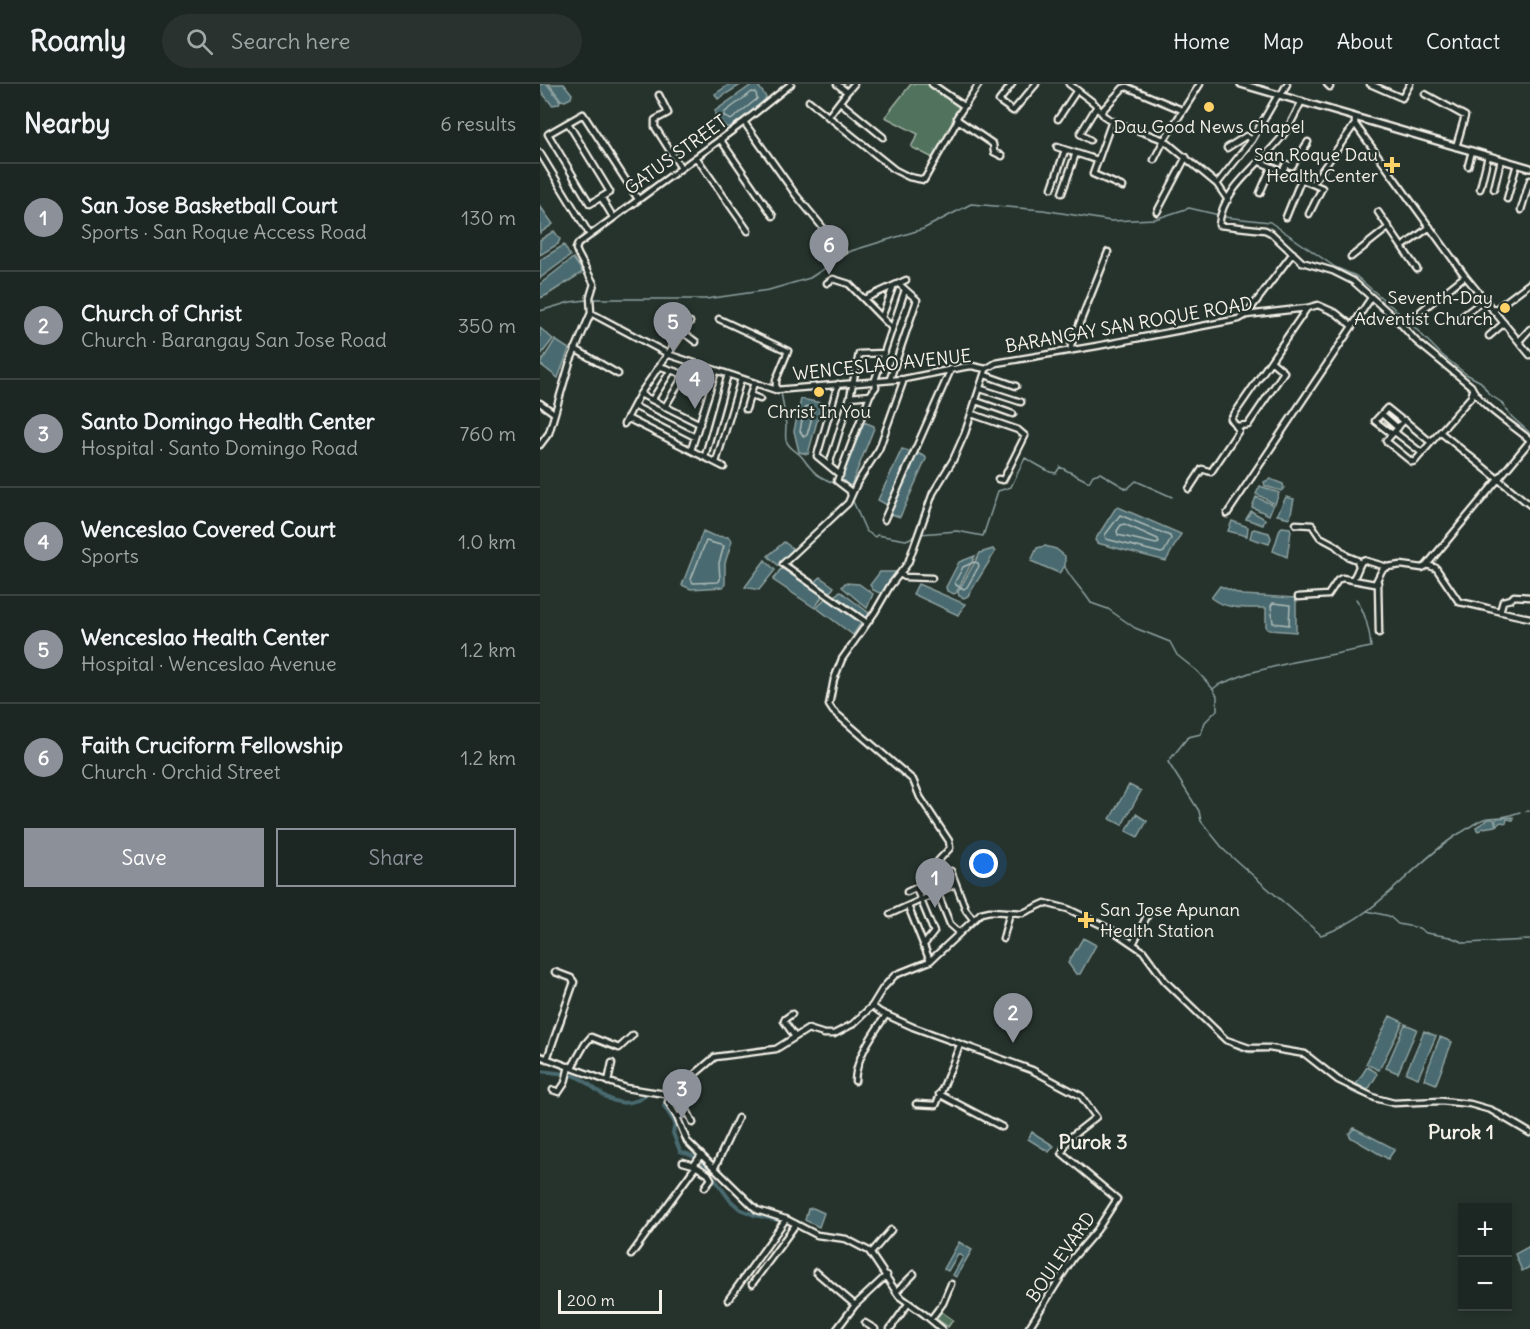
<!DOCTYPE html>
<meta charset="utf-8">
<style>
:root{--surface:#1c2622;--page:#29322f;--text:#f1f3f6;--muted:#a0a5a5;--line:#3a4340;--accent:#8c9099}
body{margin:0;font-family:Delius,sans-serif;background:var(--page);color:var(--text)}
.controls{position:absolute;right:18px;bottom:18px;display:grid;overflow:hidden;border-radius:0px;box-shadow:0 3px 9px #0003}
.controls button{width:54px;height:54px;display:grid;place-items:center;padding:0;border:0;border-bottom:2px solid var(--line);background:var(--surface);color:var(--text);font:30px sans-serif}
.scale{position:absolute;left:18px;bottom:15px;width:104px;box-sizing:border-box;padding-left:6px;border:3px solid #f4f1e8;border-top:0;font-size:16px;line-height:21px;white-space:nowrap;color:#f4f1e8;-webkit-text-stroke:4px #26332d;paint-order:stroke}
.you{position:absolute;left:444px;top:780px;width:21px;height:21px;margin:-15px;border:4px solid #fff;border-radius:50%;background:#1a73e8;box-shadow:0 0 0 9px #1a73e833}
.badge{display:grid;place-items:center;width:39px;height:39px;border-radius:50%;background:var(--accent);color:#fff;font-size:20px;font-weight:700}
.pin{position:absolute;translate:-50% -50px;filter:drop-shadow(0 2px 3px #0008)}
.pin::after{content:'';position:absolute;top:32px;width:21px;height:18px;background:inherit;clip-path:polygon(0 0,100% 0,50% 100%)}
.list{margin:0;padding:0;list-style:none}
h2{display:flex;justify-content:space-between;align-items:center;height:78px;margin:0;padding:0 24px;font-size:26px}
h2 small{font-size:20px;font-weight:400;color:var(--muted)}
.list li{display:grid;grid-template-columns:39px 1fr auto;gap:18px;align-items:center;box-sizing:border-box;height:108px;padding:0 24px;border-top:2px solid var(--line)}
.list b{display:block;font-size:22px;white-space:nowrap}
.list p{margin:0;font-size:20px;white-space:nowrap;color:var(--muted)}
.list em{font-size:20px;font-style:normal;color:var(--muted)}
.actions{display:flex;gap:12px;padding:18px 24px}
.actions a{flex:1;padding:14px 0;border:2px solid var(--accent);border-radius:0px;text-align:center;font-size:21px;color:var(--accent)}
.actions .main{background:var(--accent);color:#fff}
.icon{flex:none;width:33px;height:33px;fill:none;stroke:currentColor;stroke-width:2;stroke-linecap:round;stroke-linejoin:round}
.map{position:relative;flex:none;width:990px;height:1245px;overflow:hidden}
header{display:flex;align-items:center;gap:36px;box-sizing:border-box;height:84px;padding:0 30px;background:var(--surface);border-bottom:2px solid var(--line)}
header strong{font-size:28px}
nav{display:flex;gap:33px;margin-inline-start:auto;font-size:21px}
.search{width:420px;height:54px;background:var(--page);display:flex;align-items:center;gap:15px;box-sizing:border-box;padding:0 21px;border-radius:33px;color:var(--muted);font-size:22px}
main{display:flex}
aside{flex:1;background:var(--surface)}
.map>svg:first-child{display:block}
.green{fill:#51735d;stroke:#a2b2a2;stroke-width:1.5}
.water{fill:#486a6f;stroke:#8da09f;stroke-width:1.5}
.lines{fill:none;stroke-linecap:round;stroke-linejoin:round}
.shore{stroke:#afbbb8;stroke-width:1.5}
.stream{stroke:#8da09f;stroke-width:1.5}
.canal{stroke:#486a6f;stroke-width:4}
.minor-casing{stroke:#f4f1e8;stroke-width:9}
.major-casing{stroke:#f4f1e8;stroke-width:10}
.minor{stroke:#26332d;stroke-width:4.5}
.major{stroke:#26332d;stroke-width:5}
.poi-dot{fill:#ffd166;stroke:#26332d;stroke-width:2}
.labels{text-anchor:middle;stroke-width:4.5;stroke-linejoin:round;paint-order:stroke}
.poi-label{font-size:18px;fill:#f4f1e8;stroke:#26332d}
.street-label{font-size:18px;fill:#f4f1e8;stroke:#26332d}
.neighbourhood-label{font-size:20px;font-weight:bold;fill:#f4f1e8;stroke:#26332d}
</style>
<header>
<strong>Roamly</strong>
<div class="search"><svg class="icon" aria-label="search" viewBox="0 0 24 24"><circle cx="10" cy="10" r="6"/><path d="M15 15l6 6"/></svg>Search here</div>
<nav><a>Home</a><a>Map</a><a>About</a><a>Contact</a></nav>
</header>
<main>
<aside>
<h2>Nearby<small>6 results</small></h2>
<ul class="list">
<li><span class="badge">1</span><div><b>San Jose Basketball Court</b><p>Sports · San Roque Access Road</p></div><em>130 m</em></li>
<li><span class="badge">2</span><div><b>Church of Christ</b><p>Church · Barangay San Jose Road</p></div><em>350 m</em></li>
<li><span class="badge">3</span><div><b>Santo Domingo Health Center</b><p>Hospital · Santo Domingo Road</p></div><em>760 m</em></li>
<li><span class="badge">4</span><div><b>Wenceslao Covered Court</b><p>Sports</p></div><em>1.0 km</em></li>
<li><span class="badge">5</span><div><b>Wenceslao Health Center</b><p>Hospital · Wenceslao Avenue</p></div><em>1.2 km</em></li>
<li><span class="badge">6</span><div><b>Faith Cruciform Fellowship</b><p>Church · Orchid Street</p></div><em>1.2 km</em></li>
</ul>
<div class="actions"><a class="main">Save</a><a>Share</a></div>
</aside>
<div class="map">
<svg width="990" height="1245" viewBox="0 0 990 1245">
<rect width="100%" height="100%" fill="#26332d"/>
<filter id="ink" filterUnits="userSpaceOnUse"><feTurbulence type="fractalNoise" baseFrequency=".0167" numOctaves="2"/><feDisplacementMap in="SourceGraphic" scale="12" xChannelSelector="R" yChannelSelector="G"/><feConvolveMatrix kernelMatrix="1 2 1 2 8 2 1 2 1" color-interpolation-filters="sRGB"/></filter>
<g filter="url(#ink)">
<!-- green -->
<path class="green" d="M371,0H391L421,21L412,37L415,39L395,75L371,63L378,50L345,33Z
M399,1226L413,1236L408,1243L394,1233Z"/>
<!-- water -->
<path class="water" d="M0,0H7L20,17L19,20L12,21L0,6Z
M9,0H24L32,10L31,14L25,17L21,16Z
M190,0H202L178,15L175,10Z
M213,0H217L226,13L225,16L191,43H186L175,32V27Z
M0,122L13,140L0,149Z
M14,147L20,155L18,160L0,171V156Z
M24,161L30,172L0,194V176Z
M33,174L43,188L7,211L0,214V200Z
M0,244L13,255L0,272Z
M15,256L29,265L18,294L0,280Z
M261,315L282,319L268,370L259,368L254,347Z
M324,338L334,342V344L310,404L303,401L301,396Z
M362,365L372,368L347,421L338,416Z
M375,368L386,373V375L360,433L348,429Z
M730,395L743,400L744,404L741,407L725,402L724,398Z
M720,402L739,409L735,420L716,410Z
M716,413L733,421L729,431L712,423Z
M746,413L754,415L750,434L737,431Z
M578,423L641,450L626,477L557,459L555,456L575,425Z
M711,427L725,435L723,441L706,435Z
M692,437L708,443L707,452L688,447Z
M742,443L750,444L751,447L747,473L733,467L740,445Z
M714,445L729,449L731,454L729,460L710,454L712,446Z
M163,447L174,452L188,453L192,457L185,479V501L183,503L151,505L142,501Z
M244,458L255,466L239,482L228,472Z
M505,462L516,465L525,472V482L519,489L491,477L497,464Z
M453,465L455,468L428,512L424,514L419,512L418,508L440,469Z
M435,472L416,509L414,510L407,507L406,503L419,478Z
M225,476L235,486L219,506L205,503Z
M243,485L283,511L275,524L233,496L240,486Z
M340,488H357L358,490L342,510L333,506L330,501Z
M280,493L294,503L290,509L275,499Z
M305,499L319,500L333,510L327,524L302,503Z
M378,500L425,520L418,531L373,510Z
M680,502L702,511L756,514V548L729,546L726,544V524C708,524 686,526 671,514Z
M300,507L329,529L326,535L295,512Z
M285,514L321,539L313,551L277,524Z
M589,701L601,707L582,741L570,735Z
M596,730L607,737L598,753L586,747Z
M973,733V736L967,735L966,739L961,738L957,741L956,739L955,742L943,744L939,747L937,746L936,743L949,735H954L955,738L957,734Z
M543,854L556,861L540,890H536L528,879Z
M850,932L863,938L839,986L826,980Z
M865,940L877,945L858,989L846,984Z
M884,947L896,952L878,994L866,989Z
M900,953L912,958L896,1000L884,995Z
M827,983L836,988L837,991L828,1006L816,1000Z
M814,1044L855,1065L848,1075L810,1053L809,1050Z
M492,1048L514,1062L509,1068L488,1055Z
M273,1124L284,1129L279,1143L265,1136L268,1125Z
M419,1158L432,1166L416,1193L413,1191L423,1173L418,1170L408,1187L404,1185Z
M990,1162V1183L982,1187L975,1170Z"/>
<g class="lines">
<!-- shore -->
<path class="shore" d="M212,8L216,9L217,15L191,36L184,32L185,28Z
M267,322L272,323L274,326L267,351L264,353L260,347C262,339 262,327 267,322Z
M580,431L630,452L631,455L624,468L621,469L566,455L565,451Z
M584,440L618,455L619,459L616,460L578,451L577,447L581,441Z
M166,457L184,462L179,479L180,496L178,498L153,499L151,495Z
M434,478L438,479L439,482L427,503L424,505L416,501L415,498L423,483Z
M733,519L750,521L749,541L733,539L731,522Z"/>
<!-- stream -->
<path class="stream" d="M684,133L730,138L795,183L816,192L864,233L902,271L926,290L941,298L949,310L961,318L972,333L990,349
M0,227L30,218L55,215H166L229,206L270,194L311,167L383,145L431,120L503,126L571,137L615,135L649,124L679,131
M241,308C243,319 245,330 246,342C246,346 245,351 246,356C248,364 257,367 262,373C277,394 279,392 302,403
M312,415L326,447L335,453L337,451L366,456L375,452
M380,450L417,447L443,452L458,407L471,403L485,374L510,388L516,389L520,383L549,398L553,391L560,389L587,405L596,397L632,413
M525,483C532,497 543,506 551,519L568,525L595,544L630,558L637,571L657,587L673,605L678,601L709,589L753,578L831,563C830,548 825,527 816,515
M673,605L677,612V626L665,638L661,650L648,653L628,678L659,727L661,737L685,767L781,851C837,834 871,780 920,749C928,745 935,738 944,735C950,733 956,734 962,733C968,732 974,730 980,728
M986,727H990
M827,827L849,832L858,840L879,844L886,849L910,853L925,859L990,856
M654,929C668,944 686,963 707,968C716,970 726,966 735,967
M743,968L765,973
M787,990L812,1008L841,1019
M889,1020H911
M925,1021L954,1030
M979,1045L990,1053
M260,1145L276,1153L289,1155"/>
<!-- canal -->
<path class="canal" d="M0,987L26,990
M29,990C55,996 66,1028 98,1016C102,1015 106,1010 110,1009
M123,1010L127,1012L124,1022L135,1039L133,1049L140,1067L160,1075L190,1116L200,1125L214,1131L243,1137"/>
<defs>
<path id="minor" d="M251,0L204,38L38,160L36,165L38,170L54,200L50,213L51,229L130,271L236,306L364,295L424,283L432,282L446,285
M297,0L307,8L314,0
M392,0L424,22
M439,0L417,33L418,36L453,60L454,68L462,72
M472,0L459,17L473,27L496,0
M529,0L554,19L564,32L572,37L624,56L677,100L688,116
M787,0L790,3
M830,0L862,14L870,0
M885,10L925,32L916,63
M119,11L128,29L115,36V43L141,84
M741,11L747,0
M269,17L355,86L369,93L384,96L418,36
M762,17C755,30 750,43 741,54C720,80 682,105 679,141L725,146L731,149L762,178L793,187L813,197L857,236L876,257L931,302C940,322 973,341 990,356
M300,18L343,53
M561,28L583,4L587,3L642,26
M288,33L307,8
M815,34V40L925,192L990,271
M518,35L537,6
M572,37L553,90L583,103
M204,38L256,111L303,168
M28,39L70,108L50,120L8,50L43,30L98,115
M180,55L233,132
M550,56L540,50L557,22
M517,63L557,76
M687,64L706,52L712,56
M0,69L50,151
M156,73L208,147
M614,76L624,56L660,0
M720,78L782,104L769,130
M928,82L932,67
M742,89L746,80L752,82L768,58
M773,99L815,40
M677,100L712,56L738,11
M512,104L525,66
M940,105L948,72
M954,105L961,76
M522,109L536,69
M720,109L731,84
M61,113L73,133
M967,115L977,80
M981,126L990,96
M617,128L646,73
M838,128L877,185
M746,133L761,96
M862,163L890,143
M811,173L849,143
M287,199L293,195L309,200L352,244
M324,215L366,196
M881,227L925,192
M953,227L990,199
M706,231L753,169
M342,233L353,203
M920,234L944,216
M179,235L248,267L236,296V306
M144,249L156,258
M949,252L964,239
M979,257L990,245
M35,265L78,290
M531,267V261L568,168
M119,282L172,300
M445,291L476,302
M350,295L377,216L359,200
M214,299L210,311L220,315
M298,300L277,372L300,391
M441,305L481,318
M100,310L160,340
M310,313L330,311
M112,316L131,286
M436,317L473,330
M0,319L14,329
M94,322L155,353
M125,323L145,289
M206,325L210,311
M432,330L478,346L485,352L463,396L458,395
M842,330L858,344
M87,334L184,383
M84,340L100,310L150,238
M696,342L708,341L744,288L731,277
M856,346L846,357L872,378L875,377L893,356
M900,348L990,421
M852,350L835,337L847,324L863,337
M0,361L9,349L30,278L51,229
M151,366L176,287
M882,369L856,349V346L864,336L888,356H893L931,313L933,307
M165,372L188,290
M176,378L201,295
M289,381L310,313L319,270L344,269
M649,405L662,385L671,388L699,346L691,335L767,224
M311,412L310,407L297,397L330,311L336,303L335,296L365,206
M687,430L831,214
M344,436L411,285
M756,440L772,441L780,453L795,461L807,472L817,476L819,482
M887,481L896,484L919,518C943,522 966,530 990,534
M360,490L365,493L392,494
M812,496C818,489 818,481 823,476L847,483L861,481L882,484L886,482L990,357
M838,498L839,549
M758,513L788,511L798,496L802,494L835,500L842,486L847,483
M960,528L963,517L971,515L974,512L990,513
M326,538L243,480L308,419L317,399L339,365L364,295
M376,804L394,848L383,862
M367,808L411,787L426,826L433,835
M368,822L390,877
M350,830L416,800
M419,848L410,840L390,790L398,777L410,764L409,757L380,713L373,696L293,627L289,621L294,595L302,575L335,528L350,502L368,479L393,409L413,376L425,349L446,285L456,279L557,262L699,235L706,231L767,224L778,221L796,229L812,242
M463,855L470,828
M593,860L608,830
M332,922L340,928L373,943L492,986L541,1012L556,1033L528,1055L522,1069L577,1115L557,1146L533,1174L488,1245
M252,930L245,935L244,937L255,953
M0,972L86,1004L132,1011
M7,975L34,898L31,894L15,888
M32,983L45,960L51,953L79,964L93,951
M315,997C316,973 333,950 346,931
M68,998L72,979
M13,1006L19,1008L25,999L29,982
M399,1010L462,1043
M376,1020L396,1021L420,961
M137,1033L148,1028L153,1039
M161,1071L154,1081L168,1090L171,1095L165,1103
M143,1078L154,1081
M175,1083L198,1034
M331,1169L351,1146
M91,1171L156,1082
M276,1188L315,1221
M212,1200L256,1140
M356,1208L374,1190
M188,1216L246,1135
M391,1235L403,1219L411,1200
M325,1239L335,1245
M297,1245L315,1221L347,1191
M350,1245L368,1220
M402,1245L384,1230L359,1212L329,1167L306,1155L277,1151L248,1136L217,1126L147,1057L137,1033L128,1018L134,1008L175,973L236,965L268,945L284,950H294L313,940L332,922L343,904L355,891L390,877L441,829L450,827L483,829L505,819L528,825L572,846L603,867L625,897L686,956L709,964H729L765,970L798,996L835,1014L854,1019L901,1017L930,1020L951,1026L990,1049"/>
<path id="major" d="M701,0L990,84"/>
</defs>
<!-- minor casing -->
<use href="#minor" class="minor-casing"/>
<!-- major casing -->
<use href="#major" class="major-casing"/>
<!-- minor -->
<use href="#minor" class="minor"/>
<!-- major -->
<use href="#major" class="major"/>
</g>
</g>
<!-- markers -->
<g class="poi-dot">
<circle cx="669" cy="23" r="6"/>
<path d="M849 72h6v6h6v6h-6v6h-6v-6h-6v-6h6z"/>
<circle cx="965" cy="224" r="6"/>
<circle cx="279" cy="308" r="6"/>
<path d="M543 827h6v6h6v6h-6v6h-6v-6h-6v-6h6z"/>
</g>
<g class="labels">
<!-- poi labels -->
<g class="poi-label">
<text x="669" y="49">Dau Good News Chapel</text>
<text x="838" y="77" text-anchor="end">San Roque Dau<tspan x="838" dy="21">Health Center</tspan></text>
<text x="953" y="220" text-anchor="end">Seventh-Day<tspan x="953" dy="21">Adventist Church</tspan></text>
<text x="279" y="334">Christ In You</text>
<text x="560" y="832" text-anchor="start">San Jose Apunan<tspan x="560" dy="21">Health Station</tspan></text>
</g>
<!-- street labels -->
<g class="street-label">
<text transform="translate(136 71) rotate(-36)" y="6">GATUS STREET</text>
<text transform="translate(589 241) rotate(-10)" y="6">BARANGAY SAN ROQUE ROAD</text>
<text transform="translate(342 281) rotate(-6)" y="6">WENCESLAO AVENUE</text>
<text transform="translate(521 1173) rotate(-55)" y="6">BOULEVARD</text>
</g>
<!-- neighbourhood labels -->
<g class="neighbourhood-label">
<text x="921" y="1055">Purok 1</text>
<text x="553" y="1065">Purok 3</text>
</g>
</g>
</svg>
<div class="controls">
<button>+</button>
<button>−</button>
</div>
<div class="scale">200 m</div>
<div class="you"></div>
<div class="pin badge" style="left:395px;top:824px">1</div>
<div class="pin badge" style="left:473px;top:959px">2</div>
<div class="pin badge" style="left:142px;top:1035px">3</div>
<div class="pin badge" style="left:155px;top:325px">4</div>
<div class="pin badge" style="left:133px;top:268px">5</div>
<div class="pin badge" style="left:289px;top:191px">6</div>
</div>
</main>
